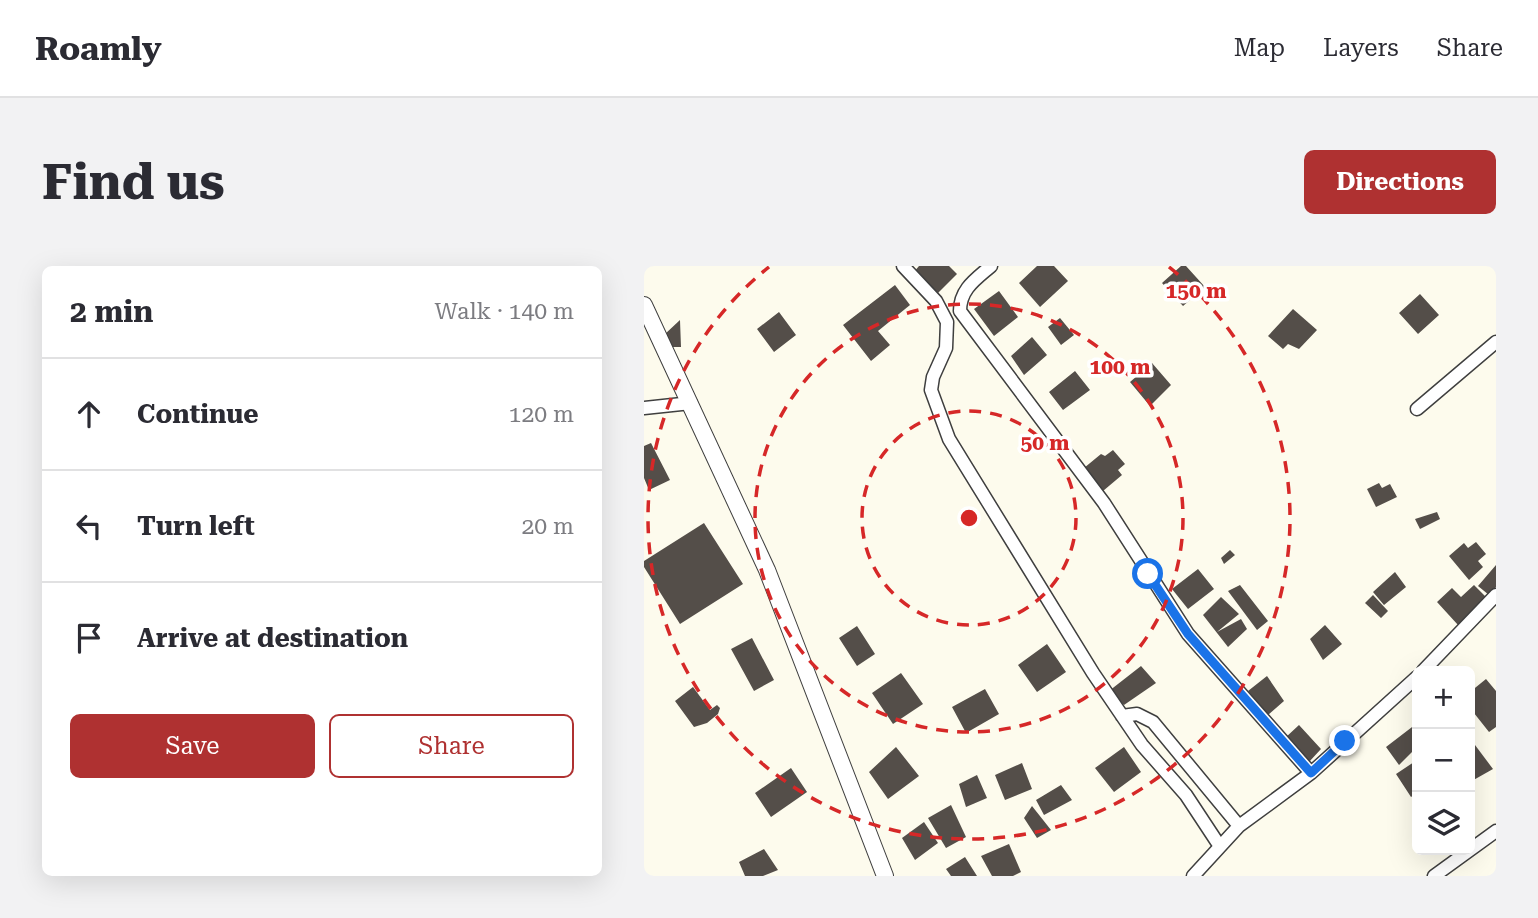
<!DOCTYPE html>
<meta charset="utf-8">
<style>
:root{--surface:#fff;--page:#f2f2f3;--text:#2b2b33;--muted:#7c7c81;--line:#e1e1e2;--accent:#af3131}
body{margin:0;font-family:"Roboto Serif",serif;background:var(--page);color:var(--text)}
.controls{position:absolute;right:21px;bottom:21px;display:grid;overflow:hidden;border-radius:10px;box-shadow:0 7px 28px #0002}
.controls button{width:63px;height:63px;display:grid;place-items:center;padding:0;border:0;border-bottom:2px solid var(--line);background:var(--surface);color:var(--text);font:35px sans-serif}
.stop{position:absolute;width:21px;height:21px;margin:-16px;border:5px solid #1a73e8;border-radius:50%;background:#fff}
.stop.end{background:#1a73e8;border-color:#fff;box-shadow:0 2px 7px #0008}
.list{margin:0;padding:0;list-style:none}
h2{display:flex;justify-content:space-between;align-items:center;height:91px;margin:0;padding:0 28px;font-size:30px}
h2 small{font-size:23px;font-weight:400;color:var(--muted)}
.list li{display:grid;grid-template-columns:46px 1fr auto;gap:21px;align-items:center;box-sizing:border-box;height:112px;padding:0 28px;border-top:2px solid var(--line)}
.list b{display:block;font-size:26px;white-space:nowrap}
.list em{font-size:23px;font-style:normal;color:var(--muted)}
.actions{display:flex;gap:14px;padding:21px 28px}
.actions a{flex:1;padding:16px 0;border:2px solid var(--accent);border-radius:10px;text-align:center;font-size:24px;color:var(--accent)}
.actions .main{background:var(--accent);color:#fff}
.icon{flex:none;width:38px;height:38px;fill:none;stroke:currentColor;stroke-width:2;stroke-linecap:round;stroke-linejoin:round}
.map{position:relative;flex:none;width:852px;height:610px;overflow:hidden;border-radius:10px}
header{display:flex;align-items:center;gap:42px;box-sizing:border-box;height:98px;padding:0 35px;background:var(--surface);border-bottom:2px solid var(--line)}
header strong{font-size:33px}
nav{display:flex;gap:38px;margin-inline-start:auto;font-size:24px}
.intro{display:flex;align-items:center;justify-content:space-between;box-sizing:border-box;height:168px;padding:0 42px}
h1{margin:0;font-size:49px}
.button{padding:18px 32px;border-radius:10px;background:var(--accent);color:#fff;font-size:24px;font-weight:700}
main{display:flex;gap:42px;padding:0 42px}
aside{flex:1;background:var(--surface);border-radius:10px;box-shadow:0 7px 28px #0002}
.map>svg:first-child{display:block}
.building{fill:#544e49}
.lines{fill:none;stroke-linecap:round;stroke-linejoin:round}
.minor-casing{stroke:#3f3f3f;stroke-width:15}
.tertiary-casing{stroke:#3f3f3f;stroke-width:18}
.minor{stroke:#fff;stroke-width:12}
.tertiary{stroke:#fff;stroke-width:16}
.route{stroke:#1a73e8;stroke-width:9}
.ring{fill:none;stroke:#d62828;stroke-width:3.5;stroke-dasharray:12 9}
.centre{fill:#d62828;stroke:#fff;stroke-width:3.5}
.ring-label{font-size:21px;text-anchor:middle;font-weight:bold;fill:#d62828;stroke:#fff;stroke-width:7;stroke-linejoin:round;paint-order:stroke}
</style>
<header>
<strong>Roamly</strong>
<nav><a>Map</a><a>Layers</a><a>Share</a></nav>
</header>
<div class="intro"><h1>Find us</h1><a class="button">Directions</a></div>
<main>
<aside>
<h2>2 min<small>Walk · 140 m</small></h2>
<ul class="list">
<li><svg class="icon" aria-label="ahead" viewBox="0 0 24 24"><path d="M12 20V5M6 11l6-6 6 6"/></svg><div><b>Continue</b></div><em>120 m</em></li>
<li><svg class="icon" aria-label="left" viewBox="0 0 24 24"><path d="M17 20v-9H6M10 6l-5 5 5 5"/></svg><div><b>Turn left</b></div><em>20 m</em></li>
<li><svg class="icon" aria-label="arrive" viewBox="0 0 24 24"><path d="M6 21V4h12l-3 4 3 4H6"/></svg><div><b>Arrive at destination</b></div></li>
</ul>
<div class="actions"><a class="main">Save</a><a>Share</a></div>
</aside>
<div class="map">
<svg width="852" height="610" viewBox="0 0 852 610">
<rect width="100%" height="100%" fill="#fdfbed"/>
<!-- building -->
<path class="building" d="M275,0H305L313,8L291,30L269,7Z
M393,0H410L424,15L396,41L375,17Z
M537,0H542L561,21L539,40L518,17Z
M251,19L266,39L234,65L246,79L227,95L199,59Z
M355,25L374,51L350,70L330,43Z
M776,28L795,49L774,68L755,47Z
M649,43L673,64L655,83L644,78L639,83L624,70Z
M135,46L152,69L130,86L113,63Z
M416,52L430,69L417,79L404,61Z
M36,54L37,81H27L21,68Z
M388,71L403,89L380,109L367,90Z
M508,97L527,119L506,140L486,116Z
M431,105L446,124L419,144L405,126Z
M7,177L26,214L5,224L0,212V180Z
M469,184L481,198L474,204L478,209L459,225L440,202L457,188L461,190Z
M735,217L738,222L746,218L753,231L732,241L723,223Z
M793,246L796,253L776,263L771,253Z
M60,257L99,318L36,358L0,301V295Z
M832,276L842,288L834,295L839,301L825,314L805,290L820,277L824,282Z
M586,284L591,289L580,298L577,292Z
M852,299V321L845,329L834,320Z
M554,303L570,323L544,343L528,323Z
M751,306L762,321L740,339L729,326Z
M596,319L624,355L613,364L584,325Z
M830,319L843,332L814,359L793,336L808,322L817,331Z
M729,329L744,345L737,352L721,337Z
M577,331L595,348L573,366L597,353L603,363L584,381L559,349Z
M681,359L698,378L679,394L666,373Z
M213,360L231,388L213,400L195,372Z
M108,372L130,414L110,425L87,383Z
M403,378L422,406L393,426L374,399Z
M497,400L512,417L480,439L465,425Z
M257,407L279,438L249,458L228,427Z
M623,410L640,435L624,449L604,425Z
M842,413L852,425V461L845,466L826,442V426Z
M49,421L66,444L73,439L76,442L74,448L63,457L50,461L31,435Z
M341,423L355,448L322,467L308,441Z
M772,458L773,481L755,499L742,481Z
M655,459L677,483L665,496L641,472Z
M831,479L849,503L826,516V483Z
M252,481L275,510L244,533L225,506Z
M480,481L497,506L470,526L451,502Z
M773,494V527L767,531L752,508Z
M378,497L388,523L361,534L351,509Z
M147,502L163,526L127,551L111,527Z
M333,509L343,532L322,541L315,518Z
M417,519L428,534L400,549L392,534Z
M307,539L322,571L302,582L284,552Z
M388,540L407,564L393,572L380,552Z
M280,556L294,577L271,594L258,572Z
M365,578L377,606L369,610H348L337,590Z
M120,583L134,604L119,610H101L95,596Z
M321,591L333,610H307L302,603Z"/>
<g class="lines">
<defs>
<path id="minor" d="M259,0L292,35L303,56L302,82L289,111L287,124L305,173L449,407L498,479L542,529L575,579
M347,0C332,13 316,23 316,45L460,237L544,368L667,507
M0,142L47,137
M773,143L852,76
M779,405L852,329
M478,450L493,448L509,456L595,560
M549,610L595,560L667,507L773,411
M790,610L852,565"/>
<path id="tertiary" d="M0,39L123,304L241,610"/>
</defs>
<!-- minor casing -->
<use href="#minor" class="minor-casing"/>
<!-- tertiary casing -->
<use href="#tertiary" class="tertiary-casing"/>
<!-- minor -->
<use href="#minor" class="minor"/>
<!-- tertiary -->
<use href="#tertiary" class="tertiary"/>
</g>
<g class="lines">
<!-- route -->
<path class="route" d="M504,308L544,368L667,507L701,475"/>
</g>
<!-- distance rings -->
<g class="ring">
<circle cx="325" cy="252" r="107"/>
<circle cx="325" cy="252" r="214"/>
<path d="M525 1A321 321 0 1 1 125 1"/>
</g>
<circle cx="325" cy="252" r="10" class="centre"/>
<g class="ring-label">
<text x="552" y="32">150 m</text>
<text x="476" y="108">100 m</text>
<text x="401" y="184">50 m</text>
</g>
</svg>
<div class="controls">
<button>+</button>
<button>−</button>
<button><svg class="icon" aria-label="layers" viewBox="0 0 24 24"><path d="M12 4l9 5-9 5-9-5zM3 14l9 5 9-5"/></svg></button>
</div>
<div class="stop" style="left:504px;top:308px"></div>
<div class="stop end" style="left:701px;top:475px"></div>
</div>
</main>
